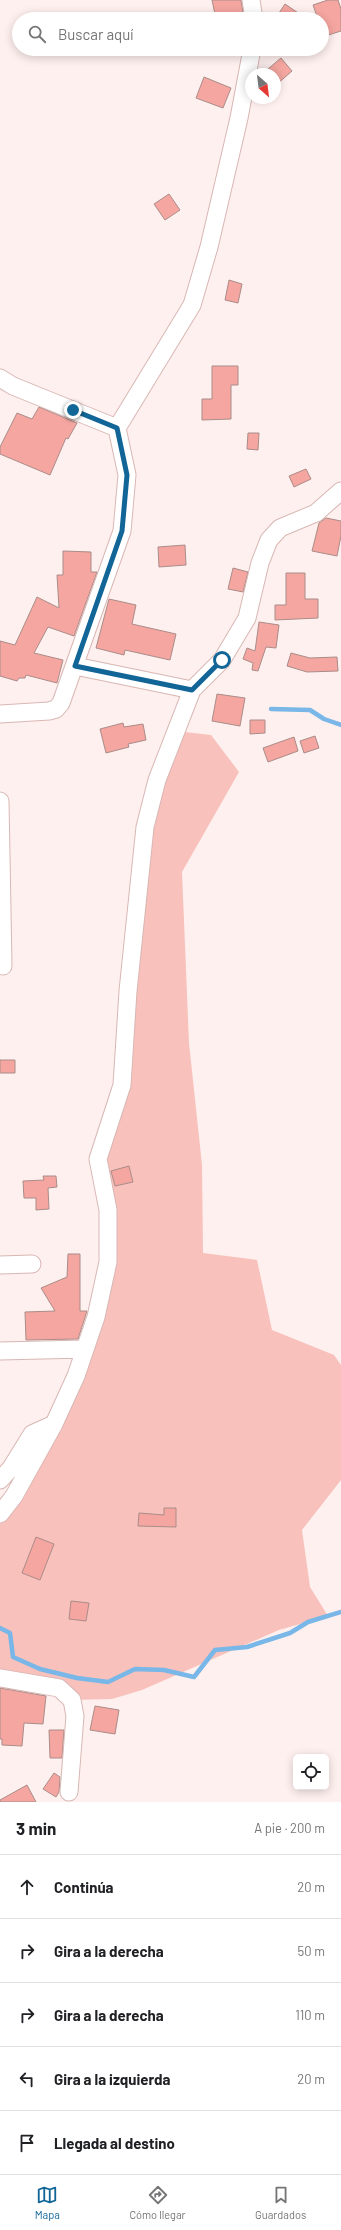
<!DOCTYPE html>
<html lang="es">
<meta charset="utf-8">
<style>
:root{--surface:#fff;--page:#f6f6f6;--text:#202124;--muted:#757577;--line:#e0e0e0;--accent:#126597}
body{margin:0;font-family:Barlow,sans-serif;background:var(--page);color:var(--text)}
.controls{position:absolute;right:12px;bottom:12px;display:grid;overflow:hidden;border-radius:6px;box-shadow:0 2px 10px #0003}
.controls button{width:36px;height:36px;display:grid;place-items:center;padding:0;border:0;border-bottom:1px solid var(--line);background:var(--surface);color:var(--text);font:20px sans-serif}
.compass{position:absolute;left:245px;top:68px;width:36px;height:36px;border-radius:50%;background:var(--surface);box-shadow:0 2px 10px #0003;rotate:152deg}
.stop{position:absolute;width:12px;height:12px;margin:-9px;border:3px solid #126597;border-radius:50%;background:#fff}
.stop.end{background:#126597;border-color:#fff;box-shadow:0 1px 4px #0008}
.list{margin:0;padding:0;list-style:none}
h2{display:flex;justify-content:space-between;align-items:center;height:52px;margin:0;padding:0 16px;font-size:17px}
h2 small{font-size:13px;font-weight:400;color:var(--muted)}
.list li{display:grid;grid-template-columns:26px 1fr auto;gap:12px;align-items:center;box-sizing:border-box;height:64px;padding:0 16px;border-top:1px solid var(--line)}
.list b{display:block;font-size:15px;white-space:nowrap}
.list em{font-size:13px;font-style:normal;color:var(--muted)}
.icon{flex:none;width:22px;height:22px;fill:none;stroke:currentColor;stroke-width:2;stroke-linecap:round;stroke-linejoin:round}
.map{position:relative;flex:none;width:341px;height:1802px;overflow:hidden}
.search{position:absolute;background:var(--surface);box-shadow:0 2px 10px #0003;left:12px;right:12px;top:12px;height:44px;display:flex;align-items:center;gap:10px;box-sizing:border-box;padding:0 14px;border-radius:22px;color:var(--muted);font-size:15px}
.sheet{height:372px;background:var(--surface)}
nav{display:flex;justify-content:space-around;align-items:center;box-sizing:border-box;height:56px;border-top:1px solid var(--line);background:var(--surface);font-size:11px;color:var(--muted)}
nav a{display:grid;justify-items:center;gap:2px}
nav .on{color:var(--accent)}
.map>svg:first-child{display:block}
.green{fill:#f8c1bc}
.lines{fill:none;stroke-linecap:round;stroke-linejoin:round}
.stream{stroke:#78b7e7;stroke-width:4.5}
.building{fill:#f5a6a0;stroke:#aa8c89}
.minor-casing{stroke:#d8b7b4;stroke-width:19}
.minor{stroke:#fff;stroke-width:17}
.route{stroke:#126597;stroke-width:5}
</style>
<div class="map">
<svg width="341" height="1802" viewBox="0 0 341 1802">
<rect width="100%" height="100%" fill="#fef0ee"/>
<!-- green -->
<path class="green" d="M176,731L211,735L239,772L182,872L189,1043L202,1165L203,1253L257,1260L272,1330L334,1355L341,1365V1480L302,1530L310,1587L328,1616L279,1630L142,1690L112,1699L72,1700L0,1678V1514L54,1424L108,1262L98,1159L122,1085L138,885Z"/>
<g class="lines">
<!-- stream -->
<path class="stream" d="M271,709L310,710L324,719L341,725
M0,1628L10,1633L13,1657L40,1669L77,1678L108,1682L135,1669L164,1670L194,1677L215,1650L247,1647L290,1633L308,1622L341,1612"/>
</g>
<!-- building -->
<path class="building" d="M212,0H241L244,18L216,19Z
M328,0H338L341,9V31L322,37V19H318L313,5Z
M285,4L307,19H275Z
M281,58L292,71L275,86V74H262Z
M204,77L231,88L223,108L196,98Z
M169,194L180,210L165,220L154,204Z
M229,280L242,284L238,303L225,300Z
M212,366H238V385H231V419L202,420V399H212Z
M39,407L77,423L68,439L66,438L50,475L0,454V447L17,413L32,419Z
M248,433H259L258,450L247,449Z
M306,469L311,479L294,487L289,476Z
M326,518L341,521V536L337,556L312,551L319,523Z
M185,545L186,565L159,567L158,547Z
M63,551L91,552V572H97L74,636L48,627L34,653L63,660L57,683L26,675L25,678H19L17,681L0,676V641L15,645L37,597L59,608L57,575H63Z
M233,568L248,572L243,592L228,589Z
M286,573H305V599H318V618L275,620V605H286Z
M109,599L136,605L132,624L176,634L170,660L125,650L124,655L96,648Z
M259,622L279,625L276,648L266,647L258,671L252,670L253,663L243,659L247,648L255,651Z
M291,653L310,658L337,657L338,671L307,672L287,666Z
M217,694L245,698L240,726L212,721Z
M250,720H265V733L250,734Z
M123,723L124,727L143,724L146,740L128,744L129,747L106,753L100,729Z
M315,736L319,748L304,753L300,741Z
M294,737L298,751L268,762L263,748Z
M0,1060H15V1073H0Z
M129,1166L133,1182L115,1186L111,1171Z
M43,1176H56L57,1187L48,1188L49,1209L36,1210V1198H24L23,1181L44,1180Z
M68,1254H80V1311H87L78,1339L26,1340L25,1312L55,1311L41,1288L67,1277Z
M164,1508H176V1527L138,1526L139,1513L164,1515Z
M36,1537L54,1544L40,1580L22,1573Z
M71,1601L89,1603L86,1621L69,1619Z
M0,1688L46,1696L43,1724L24,1723L22,1746L2,1745V1739H0Z
M95,1706L119,1710L115,1734L90,1730Z
M49,1730H64L62,1758H50Z
M54,1773L60,1777L59,1792L56,1797L43,1789Z
M27,1785L36,1802H0V1800Z"/>
<g class="lines">
<defs>
<path id="minor" d="M251,0L254,19
M0,378L13,386L117,428
M75,666L192,690
M0,714L49,711L56,709L61,703L122,531L127,475L117,428L192,305L209,247L239,118L252,49
M0,801L3,966
M0,1265L32,1264
M0,1351L85,1349
M0,1480L11,1468L32,1434L54,1424
M0,1514L14,1496L54,1424L76,1376L96,1317L108,1262V1210L98,1159L122,1085L128,991L145,827L157,780L192,690L222,660L247,618L260,563L269,540L280,528L316,513L341,491
M0,1678L59,1688L72,1700L75,1716L69,1792"/>
</defs>
<!-- minor casing -->
<use href="#minor" class="minor-casing"/>
<!-- minor -->
<use href="#minor" class="minor"/>
</g>
<g class="lines">
<!-- route -->
<path class="route" d="M73,410L117,428L127,475L122,531L75,666L192,690L222,660"/>
</g>
</svg>
<div class="controls">
<button><svg class="icon" aria-label="locate" viewBox="0 0 24 24"><circle cx="12" cy="12" r="6"/><path d="M12 2v4M12 18v4M2 12h4M18 12h4"/></svg></button>
</div>
<svg class="compass" viewBox="-18 -18 36 36"><path d="M0-13l5 13h-10z" fill="#e53935"/><path d="M0 13l5-13h-10z" fill="#757577"/></svg>
<div class="stop" style="left:222px;top:660px"></div>
<div class="stop end" style="left:73px;top:410px"></div>
<div class="search"><svg class="icon" aria-label="search" viewBox="0 0 24 24"><circle cx="10" cy="10" r="6"/><path d="M15 15l6 6"/></svg>Buscar aquí</div>
</div>
<section class="sheet">
<h2>3 min<small>A pie · 200 m</small></h2>
<ul class="list">
<li><svg class="icon" aria-label="ahead" viewBox="0 0 24 24"><path d="M12 20V5M6 11l6-6 6 6"/></svg><div><b>Continúa</b></div><em>20 m</em></li>
<li><svg class="icon" aria-label="right" viewBox="0 0 24 24"><path d="M7 20v-9h11M14 6l5 5-5 5"/></svg><div><b>Gira a la derecha</b></div><em>50 m</em></li>
<li><svg class="icon" aria-label="right" viewBox="0 0 24 24"><path d="M7 20v-9h11M14 6l5 5-5 5"/></svg><div><b>Gira a la derecha</b></div><em>110 m</em></li>
<li><svg class="icon" aria-label="left" viewBox="0 0 24 24"><path d="M17 20v-9H6M10 6l-5 5 5 5"/></svg><div><b>Gira a la izquierda</b></div><em>20 m</em></li>
<li><svg class="icon" aria-label="arrive" viewBox="0 0 24 24"><path d="M6 21V4h12l-3 4 3 4H6"/></svg><div><b>Llegada al destino</b></div></li>
</ul>
</section>
<nav>
<a class="on"><svg class="icon" aria-label="map" viewBox="0 0 24 24"><path d="M3 6l6-2 6 2 6-2v14l-6 2-6-2-6 2zM9 4v14M15 6v14"/></svg>Mapa</a>
<a><svg class="icon" aria-label="directions" viewBox="0 0 24 24"><path d="M12 3l9 9-9 9-9-9zM9 14v-3h6M13 9l2 2-2 2"/></svg>Cómo llegar</a>
<a><svg class="icon" aria-label="saved" viewBox="0 0 24 24"><path d="M7 4h10v16l-5-4-5 4z"/></svg>Guardados</a>
</nav>
